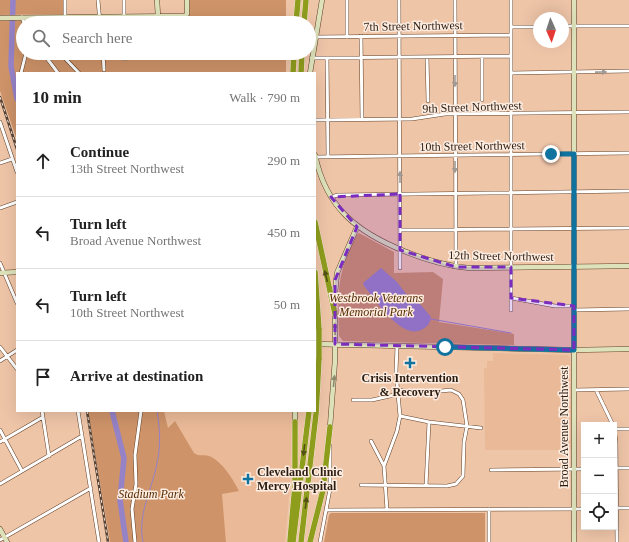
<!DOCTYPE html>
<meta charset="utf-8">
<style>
:root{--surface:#fff;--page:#f6f6f6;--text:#222;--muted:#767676;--line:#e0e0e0}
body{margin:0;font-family:"Times New Roman",serif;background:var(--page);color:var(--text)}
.controls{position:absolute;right:12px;bottom:12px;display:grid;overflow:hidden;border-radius:0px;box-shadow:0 4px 16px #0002}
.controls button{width:36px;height:36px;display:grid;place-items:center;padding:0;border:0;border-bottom:1px solid var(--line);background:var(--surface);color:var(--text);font:20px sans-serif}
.compass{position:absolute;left:533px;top:12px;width:36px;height:36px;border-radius:50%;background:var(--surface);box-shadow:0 4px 16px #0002;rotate:177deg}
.stop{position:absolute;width:12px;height:12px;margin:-9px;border:3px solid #10729f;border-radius:50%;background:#fff}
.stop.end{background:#10729f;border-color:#fff;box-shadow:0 1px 4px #0008}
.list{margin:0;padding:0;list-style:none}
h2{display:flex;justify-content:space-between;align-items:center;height:52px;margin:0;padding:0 16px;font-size:17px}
h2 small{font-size:13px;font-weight:400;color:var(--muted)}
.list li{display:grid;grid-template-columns:26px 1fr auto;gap:12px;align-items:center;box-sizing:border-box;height:72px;padding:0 16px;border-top:1px solid var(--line)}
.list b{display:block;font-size:15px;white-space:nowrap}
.list p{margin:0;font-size:13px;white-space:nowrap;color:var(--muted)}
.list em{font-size:13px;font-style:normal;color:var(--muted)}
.icon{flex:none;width:22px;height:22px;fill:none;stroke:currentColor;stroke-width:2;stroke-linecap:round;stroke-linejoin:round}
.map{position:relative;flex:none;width:629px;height:542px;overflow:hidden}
.search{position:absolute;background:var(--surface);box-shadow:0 4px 16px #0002;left:16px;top:16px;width:300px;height:44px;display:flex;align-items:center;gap:10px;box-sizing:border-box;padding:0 14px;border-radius:22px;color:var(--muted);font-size:15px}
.panel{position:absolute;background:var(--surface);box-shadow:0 4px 16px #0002;left:16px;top:72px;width:300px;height:340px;border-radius:0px}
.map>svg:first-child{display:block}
.built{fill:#eaba98}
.green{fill:#ce9369}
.water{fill:#9582c7}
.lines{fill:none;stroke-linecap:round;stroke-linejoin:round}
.stream{stroke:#9582c7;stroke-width:1}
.river{stroke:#9582c7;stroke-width:5.5}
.street-casing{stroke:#624027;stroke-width:4}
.secondary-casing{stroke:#624027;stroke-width:5.5}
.highway-casing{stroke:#fff;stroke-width:6}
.street{stroke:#fff;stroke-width:3}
.secondary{stroke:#dde2bb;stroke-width:4.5}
.highway{stroke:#8f9d1d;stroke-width:5.5}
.rail-casing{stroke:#564132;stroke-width:2.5}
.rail{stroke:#fdece0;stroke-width:1;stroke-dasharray:3;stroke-linecap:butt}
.highway-bridge-casing{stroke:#fff;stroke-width:6;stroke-linecap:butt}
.highway-bridge{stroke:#8f9d1d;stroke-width:5.5}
.oneway{fill:#a09994}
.oneway2{fill:#535016}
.oneway3{fill:#8d896e}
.route{stroke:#10729f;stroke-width:5}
.marked{fill:#7b2cbf;fill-opacity:0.2;stroke:#7b2cbf;stroke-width:3;stroke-dasharray:8 5;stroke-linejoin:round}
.poi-dot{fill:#10729f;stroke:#fdece0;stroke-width:1.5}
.labels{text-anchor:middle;stroke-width:3;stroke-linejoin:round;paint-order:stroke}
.street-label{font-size:12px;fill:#2b1c11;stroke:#fdece0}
.park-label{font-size:12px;font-style:italic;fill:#562b03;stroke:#fdece0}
.poi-label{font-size:12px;font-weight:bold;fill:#2b1c11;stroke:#fdece0}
</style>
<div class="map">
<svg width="629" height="542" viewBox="0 0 629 542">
<rect width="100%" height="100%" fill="#efc5a8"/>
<!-- built -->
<path class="built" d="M493,353L568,355L570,357L572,450H485L484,368H487V361H493Z
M164,411H292L290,485L285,542H226L222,494L172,447Z"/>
<!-- green -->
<path class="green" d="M0,0H63L64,14L0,15Z
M189,0H286V23H23V53H286V73H17V140L0,91V21L189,18Z
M359,233L394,252V273L433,272L443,279L439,322L514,334V345L343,341L339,336C338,303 336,279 350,249C352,243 354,236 359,233Z
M88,411H164L168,428L175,421L194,453C200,457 204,454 209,456C222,461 233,479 239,491L222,494L226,542H110Z
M331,513H485V542H324L329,515Z"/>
<!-- water -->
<path class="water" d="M381,268L397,282L410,299L420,304L431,317C431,322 427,327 423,329C402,342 376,300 364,286L363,283Z"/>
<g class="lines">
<!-- stream -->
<path class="stream" d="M12,76L17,78
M431,319L511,333
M143,542C137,515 152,490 157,463C161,445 160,429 157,411"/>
<!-- river -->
<path class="river" d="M13,0L11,66L17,99
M112,411L124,458L120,500L126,542"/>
<defs>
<path id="street" d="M65,0V17
M98,0L100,23
M124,0V23
M399,0L400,268
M455,0L456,267
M22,17L24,23
M563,26H629
M511,27H539
M361,36L362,120
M316,37L511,35
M347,37V0
M43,53L58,73
M60,53L79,73
M103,53L104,70
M125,53V59
M427,57L428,101
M482,57V100
M311,58L511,56
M327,58L328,157
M21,73L26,53
M511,73L629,71
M315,120L412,119L445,114L629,112
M0,122L17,172
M315,157L629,153
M0,163L12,159
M331,197L338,195L629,191
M0,208L17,202
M400,230L629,228
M0,263L17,303
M511,298L555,306H574
M511,310V0
M574,310L629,309
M0,347L17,369
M0,361L17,350
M574,390L629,389
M596,390L613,425
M353,400H372L399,394
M42,411L49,456
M78,411L99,542
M400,416L429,422L481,428
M614,427L616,442L617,542
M615,429H629
M0,430L22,471
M371,441L384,466L387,510
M0,442L43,417
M384,466L397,431L400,416L396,372L397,346
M614,468H629
M491,470L584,469
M0,484L82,436
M361,485L447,486L456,484L463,476L464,442L467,426L463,400L459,394L451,390L422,393L398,390
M426,486L429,422
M614,508H629
M489,509V542
M327,510L584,509
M0,540L91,488
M135,542L132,509L136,484L135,455L141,411
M320,542L330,489V446"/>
<path id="secondary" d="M157,0L158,16
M574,0V542
M0,18L185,16L187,14V0
M310,73L322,0
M315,155C326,208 357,232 404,251C426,260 446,266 469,268L629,266
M0,273L17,272
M334,303L337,273L357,227
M315,344L574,350L629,349
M295,411V422
M330,427L335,360V312
M0,529L7,542"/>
<path id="highway" d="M296,23L298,0
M304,23L306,0
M293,73L294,53
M301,73L302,53
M315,222L335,314
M315,272L319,330
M290,541L295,485V422
M293,542L309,411
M301,542L316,414L319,358
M310,542L323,490L330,427"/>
</defs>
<!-- street casing -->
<use href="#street" class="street-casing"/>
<!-- secondary casing -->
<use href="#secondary" class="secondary-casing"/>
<!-- highway casing -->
<use href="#highway" class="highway-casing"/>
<!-- street -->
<use href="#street" class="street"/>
<!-- secondary -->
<use href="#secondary" class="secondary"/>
<!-- highway -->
<use href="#highway" class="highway"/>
<defs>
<path id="rail" d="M0,97L17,149
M87,411L108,542"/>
</defs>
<!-- rail casing -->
<use href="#rail" class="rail-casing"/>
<!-- rail -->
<use href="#rail" class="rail"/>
<defs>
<path id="highway-bridge" d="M319,330V358"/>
</defs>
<!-- highway-bridge casing -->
<use href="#highway-bridge" class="highway-bridge-casing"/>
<!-- highway-bridge -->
<use href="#highway-bridge" class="highway-bridge"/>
</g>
<!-- one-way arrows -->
<defs><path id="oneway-solid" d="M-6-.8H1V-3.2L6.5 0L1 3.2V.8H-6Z"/></defs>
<g class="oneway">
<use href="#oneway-solid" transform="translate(601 72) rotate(-1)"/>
<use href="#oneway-solid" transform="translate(455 81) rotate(90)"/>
<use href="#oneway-solid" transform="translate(455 167) rotate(90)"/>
<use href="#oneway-solid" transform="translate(400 177) rotate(-90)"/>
</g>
<g class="oneway2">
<use href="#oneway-solid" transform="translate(326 276) rotate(-103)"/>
<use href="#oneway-solid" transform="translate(304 450) rotate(97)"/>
<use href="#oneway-solid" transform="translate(306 503) rotate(-83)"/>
</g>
<g class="oneway3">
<use href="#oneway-solid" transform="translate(335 329) rotate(-91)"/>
<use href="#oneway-solid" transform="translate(334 381) rotate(-84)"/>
</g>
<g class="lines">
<!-- route -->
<path class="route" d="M445,347L574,350V154H551"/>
</g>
<!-- marked area -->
<path class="marked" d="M400,194V250L456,267H511V298L574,306V350L335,344V280L357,227L331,197Z"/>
<!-- markers -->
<g class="poi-dot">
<path d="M408 357h4v4h4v4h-4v4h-4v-4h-4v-4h4z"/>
<path d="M246 473h4v4h4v4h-4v4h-4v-4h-4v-4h4z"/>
</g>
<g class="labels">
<!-- street labels -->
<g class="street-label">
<text transform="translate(413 26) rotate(-1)" y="4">7th Street Northwest</text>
<text transform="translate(472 107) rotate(-2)" y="4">9th Street Northwest</text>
<text transform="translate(472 146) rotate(-1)" y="4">10th Street Northwest</text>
<text transform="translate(501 256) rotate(1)" y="4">12th Street Northwest</text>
<text transform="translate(564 427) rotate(-90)" y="4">Broad Avenue Northwest</text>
</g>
<!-- park labels -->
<g class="park-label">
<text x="376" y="302">Westbrook Veterans<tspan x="376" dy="14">Memorial Park</tspan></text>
<text x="151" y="498">Stadium Park</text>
</g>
<!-- poi labels -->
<g class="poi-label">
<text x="410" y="382">Crisis Intervention<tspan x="410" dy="14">&amp; Recovery</tspan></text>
<text x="257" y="476" text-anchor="start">Cleveland Clinic<tspan x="257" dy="14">Mercy Hospital</tspan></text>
</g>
</g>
</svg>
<div class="controls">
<button>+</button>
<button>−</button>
<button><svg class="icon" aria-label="locate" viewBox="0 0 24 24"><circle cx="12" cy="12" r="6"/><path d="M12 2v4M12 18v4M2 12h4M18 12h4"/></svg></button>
</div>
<svg class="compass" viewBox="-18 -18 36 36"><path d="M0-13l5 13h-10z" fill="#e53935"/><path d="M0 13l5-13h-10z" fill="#767676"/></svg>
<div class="stop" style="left:445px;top:347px"></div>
<div class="stop end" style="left:551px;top:154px"></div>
<div class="search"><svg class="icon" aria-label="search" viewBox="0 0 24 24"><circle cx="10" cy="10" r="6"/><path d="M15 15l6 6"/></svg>Search here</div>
<section class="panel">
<h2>10 min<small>Walk · 790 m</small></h2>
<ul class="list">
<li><svg class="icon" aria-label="ahead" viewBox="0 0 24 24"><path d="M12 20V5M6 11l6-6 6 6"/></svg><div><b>Continue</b><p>13th Street Northwest</p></div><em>290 m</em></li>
<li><svg class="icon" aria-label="left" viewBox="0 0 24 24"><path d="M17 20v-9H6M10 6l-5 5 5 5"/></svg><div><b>Turn left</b><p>Broad Avenue Northwest</p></div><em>450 m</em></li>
<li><svg class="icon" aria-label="left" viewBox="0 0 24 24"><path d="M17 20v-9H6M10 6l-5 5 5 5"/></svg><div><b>Turn left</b><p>10th Street Northwest</p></div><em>50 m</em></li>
<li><svg class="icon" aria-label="arrive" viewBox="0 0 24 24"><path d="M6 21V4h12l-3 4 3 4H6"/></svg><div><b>Arrive at destination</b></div></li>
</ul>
</section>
</div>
